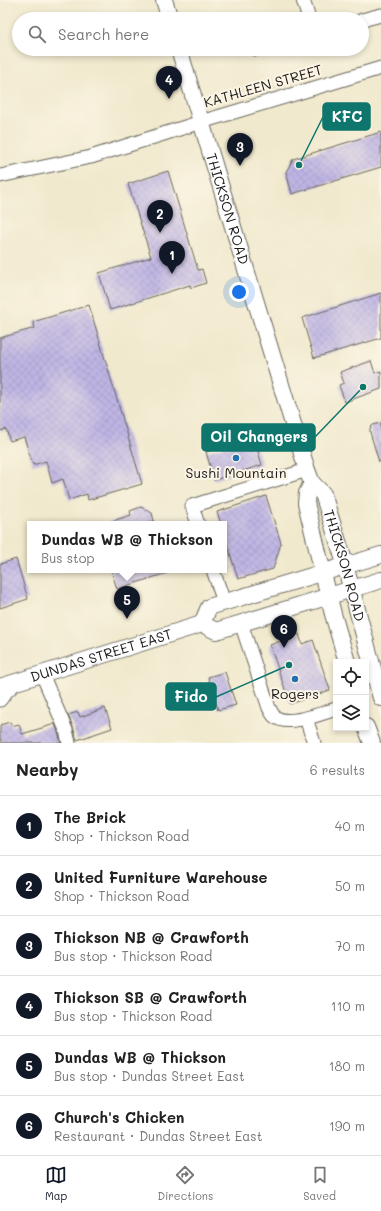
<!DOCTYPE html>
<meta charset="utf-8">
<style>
:root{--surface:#fff;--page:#f2f2f2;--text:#222;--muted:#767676;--line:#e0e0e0;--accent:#111827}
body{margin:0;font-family:Mali,sans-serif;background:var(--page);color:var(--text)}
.controls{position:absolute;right:12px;bottom:12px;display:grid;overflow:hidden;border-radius:0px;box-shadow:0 2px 6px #0003}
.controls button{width:36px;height:36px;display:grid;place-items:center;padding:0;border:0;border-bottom:1px solid var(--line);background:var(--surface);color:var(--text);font:20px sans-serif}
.you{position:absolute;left:239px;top:292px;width:14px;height:14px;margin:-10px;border:3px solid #fff;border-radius:50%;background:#1a73e8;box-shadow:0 0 0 6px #1a73e833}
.badge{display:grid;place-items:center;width:26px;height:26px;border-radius:50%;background:var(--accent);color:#fff;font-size:13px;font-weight:700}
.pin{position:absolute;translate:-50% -33px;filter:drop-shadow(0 1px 2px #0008)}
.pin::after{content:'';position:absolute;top:21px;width:14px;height:12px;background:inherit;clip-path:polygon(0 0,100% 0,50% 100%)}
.popup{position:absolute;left:27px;top:521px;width:200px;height:52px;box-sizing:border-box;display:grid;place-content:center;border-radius:0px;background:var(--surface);filter:drop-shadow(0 1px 3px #0005);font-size:13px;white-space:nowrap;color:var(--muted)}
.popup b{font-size:15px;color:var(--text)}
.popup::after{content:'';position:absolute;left:50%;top:100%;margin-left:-8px;border:8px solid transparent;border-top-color:var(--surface)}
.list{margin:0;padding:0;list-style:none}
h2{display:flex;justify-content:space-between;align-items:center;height:52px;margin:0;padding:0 16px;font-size:17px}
h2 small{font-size:13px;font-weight:400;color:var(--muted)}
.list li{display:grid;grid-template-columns:26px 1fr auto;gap:12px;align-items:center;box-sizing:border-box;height:60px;padding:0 16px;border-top:1px solid var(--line)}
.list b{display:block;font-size:15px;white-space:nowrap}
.list p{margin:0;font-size:13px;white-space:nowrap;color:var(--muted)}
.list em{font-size:13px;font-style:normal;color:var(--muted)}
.icon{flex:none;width:22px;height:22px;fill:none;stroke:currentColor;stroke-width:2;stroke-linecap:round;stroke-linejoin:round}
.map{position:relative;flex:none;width:381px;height:743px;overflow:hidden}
.search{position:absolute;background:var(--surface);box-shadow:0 2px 6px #0003;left:12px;right:12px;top:12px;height:44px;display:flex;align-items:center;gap:10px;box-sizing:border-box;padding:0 14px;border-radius:22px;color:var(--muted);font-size:15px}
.sheet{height:412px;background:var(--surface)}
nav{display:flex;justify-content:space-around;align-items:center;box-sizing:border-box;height:56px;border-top:1px solid var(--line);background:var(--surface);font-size:11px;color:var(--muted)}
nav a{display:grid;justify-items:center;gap:2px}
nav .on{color:var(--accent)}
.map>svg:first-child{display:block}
.building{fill:url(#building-cross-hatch)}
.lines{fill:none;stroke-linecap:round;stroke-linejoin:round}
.minor-casing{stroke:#66645a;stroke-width:15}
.major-casing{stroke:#66645a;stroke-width:18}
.minor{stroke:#fff;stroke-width:13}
.major{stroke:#fff;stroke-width:16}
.poi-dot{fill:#1f6fb2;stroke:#fcf5e5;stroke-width:1.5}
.labels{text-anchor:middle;stroke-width:4;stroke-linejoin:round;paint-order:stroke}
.street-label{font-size:14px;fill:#1c1c1c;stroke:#fcf5e5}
.poi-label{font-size:14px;fill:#1c1c1c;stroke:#fcf5e5}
.leader{fill:none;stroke:#0f766e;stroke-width:1.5}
.callout-dot{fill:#0f766e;stroke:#fcf5e5;stroke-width:1.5}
.callout{fill:#0f766e;stroke:#0f766e;stroke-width:1.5}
.callout-label{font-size:15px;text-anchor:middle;font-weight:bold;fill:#fff}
</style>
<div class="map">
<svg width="381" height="743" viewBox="0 0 381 743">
<defs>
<pattern id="building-cross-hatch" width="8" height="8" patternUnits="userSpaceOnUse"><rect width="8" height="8" fill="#bfb5e5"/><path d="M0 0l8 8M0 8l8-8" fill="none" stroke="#a49bc4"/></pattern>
</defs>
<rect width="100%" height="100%" fill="#fcf5e5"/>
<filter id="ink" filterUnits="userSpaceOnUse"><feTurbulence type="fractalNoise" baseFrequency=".025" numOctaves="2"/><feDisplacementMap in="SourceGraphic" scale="8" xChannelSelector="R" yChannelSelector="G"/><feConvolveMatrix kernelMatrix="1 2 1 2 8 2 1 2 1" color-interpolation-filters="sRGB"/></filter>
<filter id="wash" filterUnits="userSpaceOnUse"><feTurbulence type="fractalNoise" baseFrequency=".012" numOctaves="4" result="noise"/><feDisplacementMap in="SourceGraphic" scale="16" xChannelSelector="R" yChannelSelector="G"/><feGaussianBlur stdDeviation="0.9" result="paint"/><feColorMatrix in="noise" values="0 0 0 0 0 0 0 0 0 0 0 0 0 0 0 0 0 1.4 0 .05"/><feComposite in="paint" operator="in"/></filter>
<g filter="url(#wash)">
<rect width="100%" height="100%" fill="#f0e9cd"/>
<g id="blocks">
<!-- building -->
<path class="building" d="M381,132V167L292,194L286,172L293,159Z
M168,171L198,270L202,269L206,283L191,288L190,285L110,310L99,273L151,257L128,184Z
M381,293V338L314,358L302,318Z
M89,305L142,484L88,500L87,494L69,500L63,479L52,483L46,461L33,465L24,437L10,441L6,429L0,431V338L35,328L33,322Z
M371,361L375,373L381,371V389L345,402L339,385L344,383L340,372Z
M381,423V461L379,462L370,432V428L373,425Z
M254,437L262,465L214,480L206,452Z
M266,496L281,543L273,569L238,579L224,534V524H221L217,512Z
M141,507L152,513L154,521L145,524H110L109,522L131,515L130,511Z
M16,559L28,599L0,608V564Z
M111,570H170V572L117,589Z
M299,634L302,644L313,640L330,690L290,704L270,645Z
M225,672L236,705L218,710L208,677Z
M105,708L112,728L77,740L73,727L68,715L78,712L80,717Z
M10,722L12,726L19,724L22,734L55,724L58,732L61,743H2L0,738V725Z"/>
</g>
</g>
<g filter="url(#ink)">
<use href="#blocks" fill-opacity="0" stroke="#66645a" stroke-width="1"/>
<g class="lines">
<defs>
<path id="minor" d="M303,0L309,19
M362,20L381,15
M256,49H257
M0,176L91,157L201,122L381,68
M198,524L192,506L307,470
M213,570L224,602
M241,623L269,708C271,711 272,714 274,716C287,728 322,713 336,709
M42,674L66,730L69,743
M0,700L6,692L16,683
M306,718L314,743"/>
<g id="major">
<path d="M164,0L170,19"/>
<path id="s1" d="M179,49L307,470L312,483L323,494L342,554L381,698"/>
<path d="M312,483L307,493L306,503L333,614L347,662"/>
<path d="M202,624L209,607L381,555"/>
<path id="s2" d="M0,687L202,624L216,631L381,580"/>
<path d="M366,727L372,743"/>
</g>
</defs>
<!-- minor casing -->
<use href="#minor" class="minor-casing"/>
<!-- major casing -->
<use href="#major" class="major-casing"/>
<!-- minor -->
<use href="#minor" class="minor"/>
<!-- major -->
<use href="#major" class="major"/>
</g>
</g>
<!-- markers -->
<g class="poi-dot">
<circle cx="236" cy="458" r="4"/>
<circle cx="295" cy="679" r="4"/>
</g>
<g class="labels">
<!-- street labels -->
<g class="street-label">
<text transform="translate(263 86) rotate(-16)" y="5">KATHLEEN STREET</text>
<text dy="5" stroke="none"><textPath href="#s1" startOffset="167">THICKSON ROAD</textPath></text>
<text dy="5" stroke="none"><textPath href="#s1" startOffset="544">THICKSON ROAD</textPath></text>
<text dy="5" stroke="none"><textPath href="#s2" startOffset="106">DUNDAS STREET EAST</textPath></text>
</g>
<!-- poi labels -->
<g class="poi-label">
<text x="236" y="478">Sushi Mountain</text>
<text x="295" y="699">Rogers</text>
</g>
</g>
<!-- callouts -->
<path class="leader" d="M299 165L323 117M363 387L315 437M289 665L216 697"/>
<g class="callout-dot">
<circle cx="299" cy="165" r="4"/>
<circle cx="363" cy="387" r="4"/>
<circle cx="289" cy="665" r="4"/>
</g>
<g class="callout">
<rect x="323" y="103" width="47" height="27" rx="4"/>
<rect x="202" y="424" width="113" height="27" rx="4"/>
<rect x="166" y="683" width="50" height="27" rx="4"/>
</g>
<g class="callout-label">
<text x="347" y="122">KFC</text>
<text x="259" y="442">Oil Changers</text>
<text x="191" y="702">Fido</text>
</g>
</svg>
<div class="controls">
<button><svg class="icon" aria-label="locate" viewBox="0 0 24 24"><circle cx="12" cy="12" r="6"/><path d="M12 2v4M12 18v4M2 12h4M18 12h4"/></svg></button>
<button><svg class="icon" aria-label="layers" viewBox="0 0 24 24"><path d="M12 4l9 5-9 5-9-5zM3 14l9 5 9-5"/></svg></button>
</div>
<div class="you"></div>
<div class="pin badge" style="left:172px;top:274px">1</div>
<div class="pin badge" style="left:160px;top:233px">2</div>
<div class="pin badge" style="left:240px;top:166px">3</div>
<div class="pin badge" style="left:169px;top:99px">4</div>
<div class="pin badge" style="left:127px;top:619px">5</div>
<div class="popup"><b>Dundas WB @ Thickson</b>Bus stop</div>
<div class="pin badge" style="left:284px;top:648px">6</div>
<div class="search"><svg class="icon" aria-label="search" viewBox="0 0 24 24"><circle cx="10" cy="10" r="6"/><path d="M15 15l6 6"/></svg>Search here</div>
</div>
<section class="sheet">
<h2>Nearby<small>6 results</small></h2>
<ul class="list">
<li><span class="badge">1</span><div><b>The Brick</b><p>Shop · Thickson Road</p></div><em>40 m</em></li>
<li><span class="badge">2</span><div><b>United Furniture Warehouse</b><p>Shop · Thickson Road</p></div><em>50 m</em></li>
<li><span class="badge">3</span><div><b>Thickson NB @ Crawforth</b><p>Bus stop · Thickson Road</p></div><em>70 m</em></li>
<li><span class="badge">4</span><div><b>Thickson SB @ Crawforth</b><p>Bus stop · Thickson Road</p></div><em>110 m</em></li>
<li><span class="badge">5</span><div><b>Dundas WB @ Thickson</b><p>Bus stop · Dundas Street East</p></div><em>180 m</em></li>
<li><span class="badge">6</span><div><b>Church's Chicken</b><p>Restaurant · Dundas Street East</p></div><em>190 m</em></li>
</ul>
</section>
<nav>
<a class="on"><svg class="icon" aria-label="map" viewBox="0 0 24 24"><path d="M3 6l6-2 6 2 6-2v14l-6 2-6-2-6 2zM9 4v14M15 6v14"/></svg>Map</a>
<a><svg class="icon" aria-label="directions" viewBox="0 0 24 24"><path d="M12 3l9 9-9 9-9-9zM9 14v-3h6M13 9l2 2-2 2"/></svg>Directions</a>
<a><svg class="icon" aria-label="saved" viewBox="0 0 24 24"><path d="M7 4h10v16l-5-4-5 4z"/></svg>Saved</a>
</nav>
